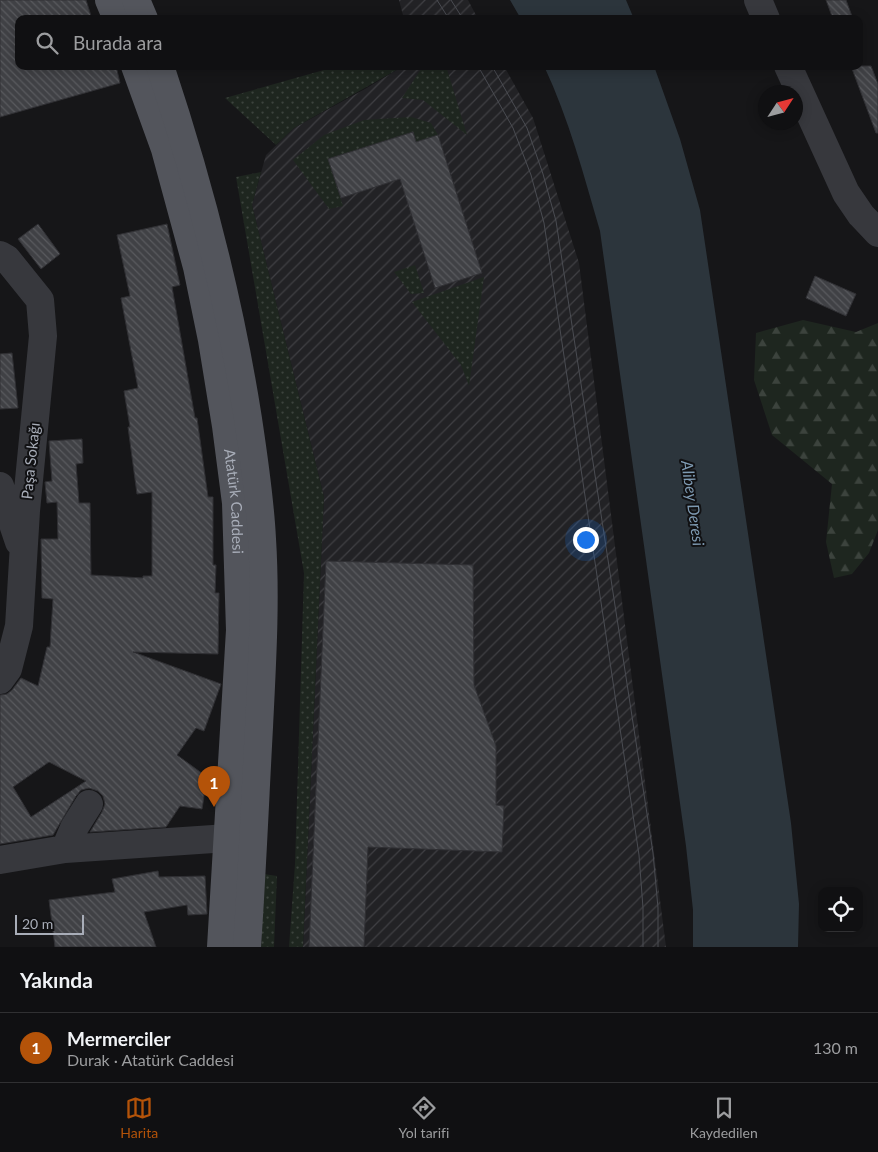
<!DOCTYPE html>
<html lang="tr">
<meta charset="utf-8">
<style>
:root{--surface:#101012;--page:#19191b;--text:#f1f3f6;--muted:#9c9d9f;--line:#303032;--accent:#b45309}
body{margin:0;font-family:Lato,sans-serif;background:var(--page);color:var(--text)}
.controls{position:absolute;right:15px;bottom:15px;display:grid;overflow:hidden;border-radius:10px;box-shadow:0 2px 12px #0003}
.controls button{width:45px;height:45px;display:grid;place-items:center;padding:0;border:0;border-bottom:1px solid var(--line);background:var(--surface);color:var(--text);font:25px sans-serif}
.compass{position:absolute;left:758px;top:85px;width:45px;height:45px;border-radius:50%;background:var(--surface);box-shadow:0 2px 12px #0003;rotate:54deg}
.scale{position:absolute;left:15px;bottom:12px;width:69px;box-sizing:border-box;padding-left:5px;border:2px solid #a8adb8;border-top:0;font-size:14px;line-height:18px;white-space:nowrap;color:#a8adb8;-webkit-text-stroke:4px #111113;paint-order:stroke}
.you{position:absolute;left:585px;top:539px;width:18px;height:18px;margin:-12px;border:4px solid #fff;border-radius:50%;background:#1a73e8;box-shadow:0 0 0 8px #1a73e833}
.badge{display:grid;place-items:center;width:32px;height:32px;border-radius:50%;background:var(--accent);color:#fff;font-size:16px;font-weight:700}
.pin{position:absolute;translate:-50% -41px;filter:drop-shadow(0 1px 2px #0008)}
.pin::after{content:'';position:absolute;top:26px;width:18px;height:15px;background:inherit;clip-path:polygon(0 0,100% 0,50% 100%)}
.list{margin:0;padding:0;list-style:none}
h2{display:flex;justify-content:space-between;align-items:center;height:65px;margin:0;padding:0 20px;font-size:21px}
h2 small{font-size:16px;font-weight:400;color:var(--muted)}
.list li{display:grid;grid-template-columns:32px 1fr auto;gap:15px;align-items:center;box-sizing:border-box;height:70px;padding:0 20px;border-top:1px solid var(--line)}
.list b{display:block;font-size:19px;white-space:nowrap}
.list p{margin:0;font-size:16px;white-space:nowrap;color:var(--muted)}
.list em{font-size:16px;font-style:normal;color:var(--muted)}
.icon{flex:none;width:28px;height:28px;fill:none;stroke:currentColor;stroke-width:2;stroke-linecap:round;stroke-linejoin:round}
.map{position:relative;flex:none;width:878px;height:947px;overflow:hidden}
.search{position:absolute;background:var(--surface);box-shadow:0 2px 12px #0003;left:15px;right:15px;top:15px;height:55px;display:flex;align-items:center;gap:12px;box-sizing:border-box;padding:0 18px;border-radius:10px;color:var(--muted);font-size:19px}
.sheet{height:135px;background:var(--surface)}
nav{display:flex;justify-content:space-around;align-items:center;box-sizing:border-box;height:70px;border-top:1px solid var(--line);background:var(--surface);font-size:14px;color:var(--muted)}
nav a{display:grid;justify-items:center;gap:2px}
nav .on{color:var(--accent)}
.map>svg:first-child{display:block}
.industrial{fill:url(#industrial-furrows)}
.grass{fill:url(#grass-dots)}
.forest{fill:url(#forest-firs)}
.water{fill:#2c353c}
.building{fill:url(#building-back-hatch);stroke:#303034;fill-rule:evenodd}
.lines{fill:none;stroke-linecap:round;stroke-linejoin:round}
.minor{stroke:#37383d;stroke-width:28}
.major{stroke:#53555c;stroke-width:28}
.tram{stroke:#4a4c52;stroke-width:1}
.labels{text-anchor:middle;stroke-width:4;stroke-linejoin:round;paint-order:stroke}
.street-label{font-size:15px;fill:#a8adb8;stroke:#111113}
.water-label{font-size:16px;font-style:italic;fill:#7f9bb3;stroke:#111113}
</style>
<div class="map">
<svg width="878" height="947" viewBox="0 0 878 947">
<defs>
<pattern id="industrial-furrows" width="10" height="10" patternUnits="userSpaceOnUse" patternTransform="scale(1.25)"><rect width="10" height="10" fill="#222225"/><path d="M-1 1l2-2M0 10L10 0M9 11l2-2" fill="none" stroke="#3f3f43"/></pattern>
<pattern id="grass-dots" width="8" height="8" patternUnits="userSpaceOnUse" patternTransform="scale(1.25)"><rect width="8" height="8" fill="#1e261f"/><path d="M2 2h.1M6 6h.1" fill="none" stroke="#3c433d" stroke-width="1.8" stroke-linecap="round"/></pattern>
<pattern id="forest-firs" width="22" height="20" patternUnits="userSpaceOnUse" patternTransform="scale(1.25)"><rect width="22" height="20" fill="#1e261f"/><path d="M5 1l3.5 6h-7zM16 11l3.5 6h-7z" fill="#3c433d"/></pattern>
<pattern id="building-back-hatch" width="6" height="6" patternUnits="userSpaceOnUse" patternTransform="scale(1.25)"><rect width="6" height="6" fill="#404145"/><path d="M-1 5l2 2M0 0l6 6M5-1l2 2" fill="none" stroke="#595a5e"/></pattern>
</defs>
<rect width="100%" height="100%" fill="#161618"/>
<!-- industrial -->
<path class="industrial" d="M399,0H468L478,19H404Z
M401,66H504L533,118L579,263L666,947H303L324,497L252,205L266,155L294,128L365,89L400,68Z"/>
<!-- grass -->
<path class="grass" d="M338,66H401L400,68L294,128L276,145L225,98Z
M423,66H446L467,135L423,100L402,98Z
M411,117L431,123L438,135L416,142L413,132L328,159L343,206L329,209L293,160L324,135L364,120Z
M261,172L252,205L324,497L303,947H289L295,864L304,573L236,177Z
M415,265L424,293L411,294L394,272Z
M484,277L469,386L461,365L412,302Z
M264,874L277,876L274,947H261Z"/>
<!-- forest -->
<path class="forest" d="M803,320L856,332L878,323V530L869,553L852,574L834,578L826,542L832,484L772,435L754,380L756,333Z"/>
<!-- water -->
<path class="water" d="M510,0H626L634,19H521Z
M544,66H654L680,139L700,210L791,823L799,904L798,947H693V910L686,846L600,231C584,176 569,119 544,66Z"/>
<!-- building -->
<path class="building" d="M0,0H86L92,19H19V66H116L120,83L0,117Z
M826,0H846L853,19H833Z
M851,66H871L878,84V133H876Z
M413,132L416,142L438,135L482,273L435,288L400,179L341,198L328,159Z
M38,224L60,254L41,269L18,239Z
M167,224L180,285L172,287L195,418H197L208,497H213V565H216L215,593H219L218,654L133,652L221,684L204,731L196,728L177,755L207,777L202,809L180,806L166,827L90,832L102,812L105,804L103,796L98,791L89,788L81,790L76,796L53,835L0,844V695L7,694L12,690L21,678L38,686L47,647H50L53,599L42,598L41,539H58L57,502L47,503L45,482L52,481L49,441L82,439L83,463L76,464L79,503H90L91,575L143,578V576H152V492L137,494L128,427H130L124,391L138,388L121,298L130,296L117,235ZM49,762L86,781L31,817L13,787Z
M815,276L856,294L846,316L806,298Z
M12,353L18,408L0,409V354Z
M326,561L473,565L474,685L496,746V805L504,806L502,852L368,847L364,947H309Z
M158,871L159,877L205,876L207,914L188,915L187,905L144,912L156,947H55L49,900L115,892L112,879Z"/>
<g class="lines">
<!-- minor -->
<path class="minor" d="M758,0L766,19
M788,66L846,193L861,215L878,233
M0,255L7,259L40,300L43,336L26,511L19,626L8,669L0,680
M0,486L19,542
M65,849L74,828L89,804
M0,860L65,849L228,838"/>
<!-- major -->
<g class="major">
<path d="M109,0L117,19"/>
<path d="M136,0L144,19"/>
<path id="s1" d="M135,66L165,149L197,267L212,340L226,426L236,503L240,630L221,947"/>
<path d="M160,66C199,183 229,297 248,419C254,459 260,498 262,539C266,602 262,665 259,727C255,801 252,874 247,947"/>
</g>
<!-- tram -->
<path class="tram" d="M437,0L449,19
M451,0L463,19
M478,66L513,128L531,175L544,223L639,855L643,908V947
M492,66L527,128L543,174L556,221L653,853L658,908V947"/>
</g>
<g class="labels">
<!-- street labels -->
<g class="street-label">
<text transform="translate(31 461) rotate(-84)" y="5">Paşa Sokağı</text>
<text dy="5" stroke="none"><textPath href="#s1" startOffset="448">Atatürk Caddesi</textPath></text>
</g>
<!-- water labels -->
<g class="water-label">
<text transform="translate(693 503) rotate(82)" y="6">Alibey Deresi</text>
</g>
</g>
</svg>
<div class="controls">
<button><svg class="icon" aria-label="locate" viewBox="0 0 24 24"><circle cx="12" cy="12" r="6"/><path d="M12 2v4M12 18v4M2 12h4M18 12h4"/></svg></button>
</div>
<svg class="compass" viewBox="-18 -18 36 36"><path d="M0-13l5 13h-10z" fill="#e53935"/><path d="M0 13l5-13h-10z" fill="#9c9d9f"/></svg>
<div class="scale">20 m</div>
<div class="you"></div>
<div class="pin badge" style="left:214px;top:807px">1</div>
<div class="search"><svg class="icon" aria-label="search" viewBox="0 0 24 24"><circle cx="10" cy="10" r="6"/><path d="M15 15l6 6"/></svg>Burada ara</div>
</div>
<section class="sheet">
<h2>Yakında<small></small></h2>
<ul class="list">
<li><span class="badge">1</span><div><b>Mermerciler</b><p>Durak · Atatürk Caddesi</p></div><em>130 m</em></li>
</ul>
</section>
<nav>
<a class="on"><svg class="icon" aria-label="map" viewBox="0 0 24 24"><path d="M3 6l6-2 6 2 6-2v14l-6 2-6-2-6 2zM9 4v14M15 6v14"/></svg>Harita</a>
<a><svg class="icon" aria-label="directions" viewBox="0 0 24 24"><path d="M12 3l9 9-9 9-9-9zM9 14v-3h6M13 9l2 2-2 2"/></svg>Yol tarifi</a>
<a><svg class="icon" aria-label="saved" viewBox="0 0 24 24"><path d="M7 4h10v16l-5-4-5 4z"/></svg>Kaydedilen</a>
</nav>
